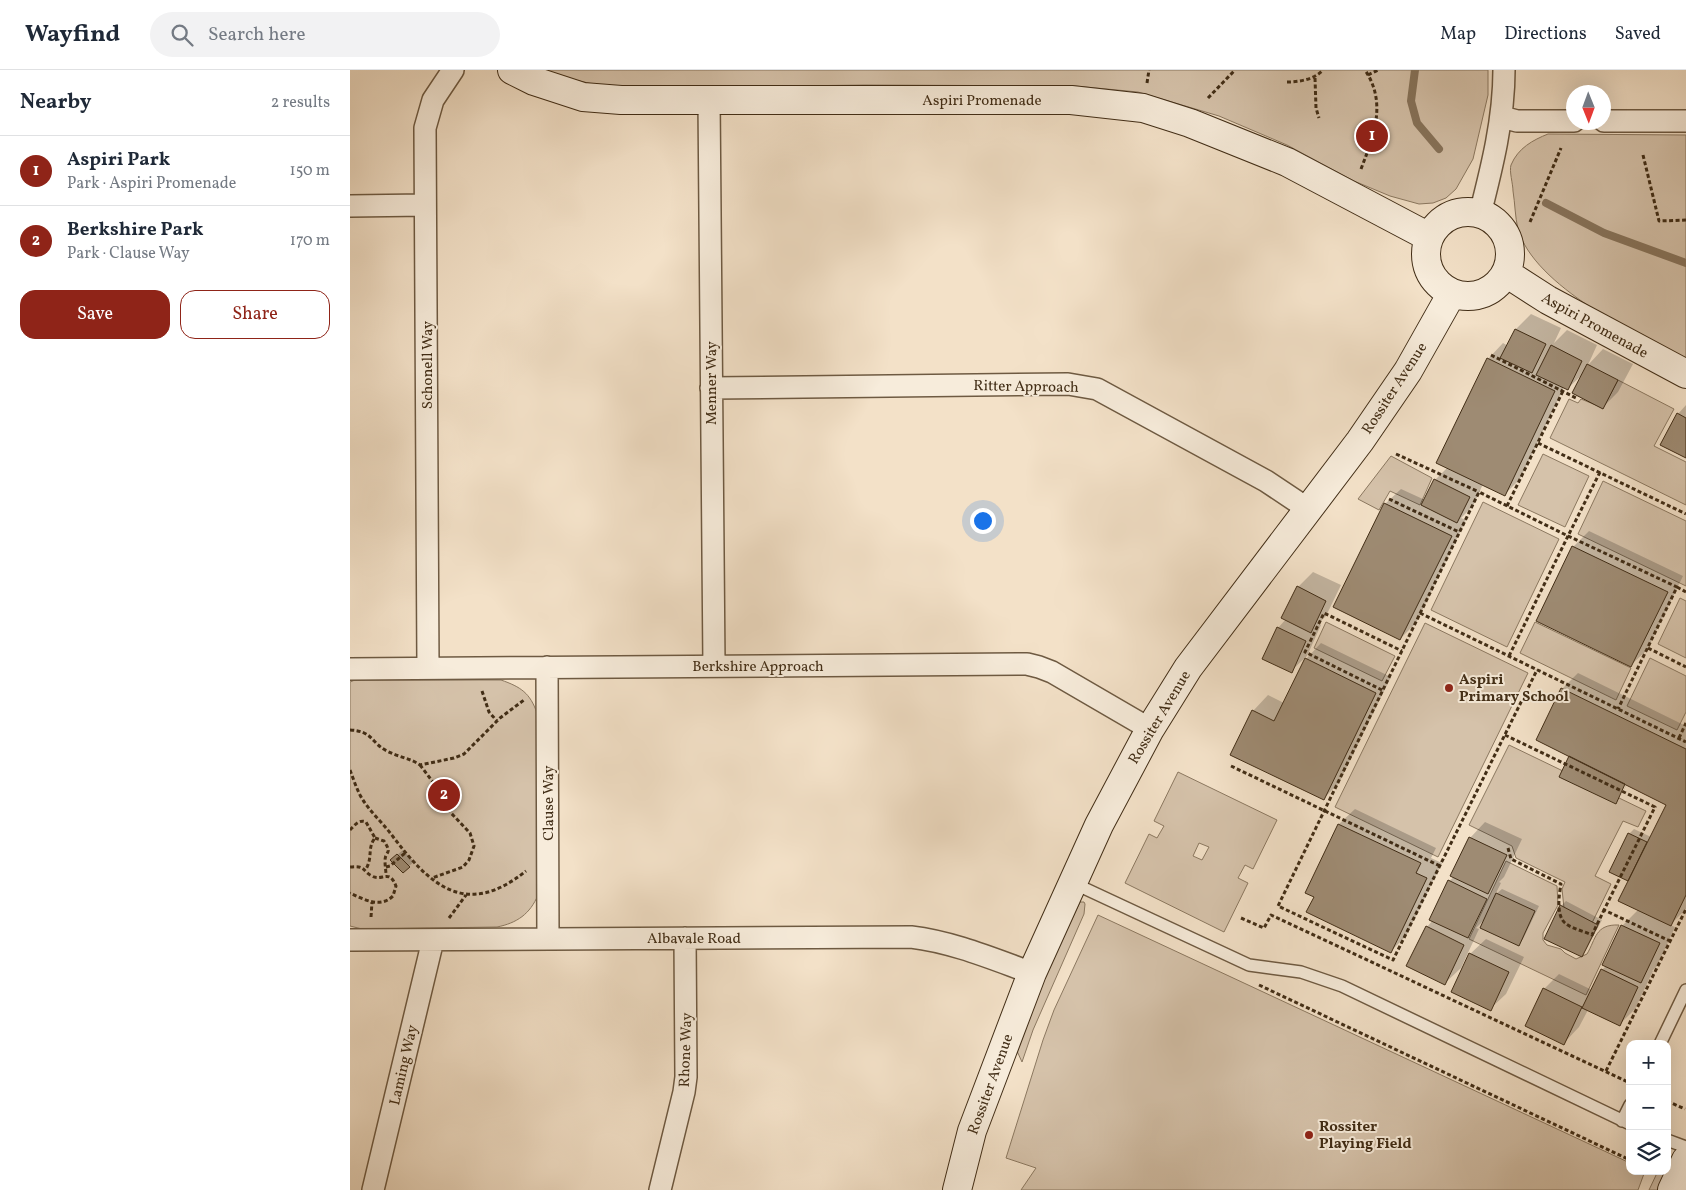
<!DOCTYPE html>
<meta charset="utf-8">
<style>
:root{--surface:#fff;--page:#f2f2f3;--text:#1f2937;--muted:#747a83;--line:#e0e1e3;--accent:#8f2418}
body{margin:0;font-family:Vollkorn,serif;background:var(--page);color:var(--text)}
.controls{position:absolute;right:15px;bottom:15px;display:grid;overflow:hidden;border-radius:10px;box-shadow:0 5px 20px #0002}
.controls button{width:45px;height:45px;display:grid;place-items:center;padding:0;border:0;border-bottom:1px solid var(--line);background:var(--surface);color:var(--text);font:25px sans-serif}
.compass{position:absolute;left:1216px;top:15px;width:45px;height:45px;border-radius:50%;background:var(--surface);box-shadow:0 5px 20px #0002;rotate:179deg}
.you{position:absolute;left:632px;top:450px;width:18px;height:18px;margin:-12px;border:4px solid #fff;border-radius:50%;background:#1a73e8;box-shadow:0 0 0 8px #1a73e833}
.badge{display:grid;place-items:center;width:32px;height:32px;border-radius:50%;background:var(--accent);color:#fff;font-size:16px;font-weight:700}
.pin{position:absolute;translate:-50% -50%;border:2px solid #fff;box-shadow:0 1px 5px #0006}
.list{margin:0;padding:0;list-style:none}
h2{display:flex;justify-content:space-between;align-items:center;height:65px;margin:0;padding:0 20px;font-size:21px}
h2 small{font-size:16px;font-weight:400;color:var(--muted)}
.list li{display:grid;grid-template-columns:32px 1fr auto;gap:15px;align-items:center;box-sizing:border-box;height:70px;padding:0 20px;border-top:1px solid var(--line)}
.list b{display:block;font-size:19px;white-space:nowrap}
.list p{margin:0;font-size:16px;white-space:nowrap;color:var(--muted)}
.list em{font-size:16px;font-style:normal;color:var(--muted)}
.actions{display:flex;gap:10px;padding:15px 20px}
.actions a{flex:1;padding:11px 0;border:1px solid var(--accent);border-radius:15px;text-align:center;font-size:18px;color:var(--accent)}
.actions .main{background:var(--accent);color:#fff}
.icon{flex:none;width:28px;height:28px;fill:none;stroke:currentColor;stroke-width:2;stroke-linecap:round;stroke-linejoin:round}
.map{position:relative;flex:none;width:1336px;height:1120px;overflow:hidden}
header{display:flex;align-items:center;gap:30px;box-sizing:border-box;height:70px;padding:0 25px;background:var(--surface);border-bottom:1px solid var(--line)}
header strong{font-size:24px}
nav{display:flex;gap:28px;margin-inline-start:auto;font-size:18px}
.search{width:350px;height:45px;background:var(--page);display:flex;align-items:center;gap:12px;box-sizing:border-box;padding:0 18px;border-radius:28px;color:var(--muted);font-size:19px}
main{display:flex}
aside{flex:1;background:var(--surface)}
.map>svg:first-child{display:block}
.green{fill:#d5c2aa;stroke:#8b7860;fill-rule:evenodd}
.shadow{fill:#0003}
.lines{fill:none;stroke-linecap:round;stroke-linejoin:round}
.stream{stroke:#87745c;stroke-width:8}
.building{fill:#9e8b73;stroke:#412d16}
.lane-casing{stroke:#6e5a42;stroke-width:14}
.street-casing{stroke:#6e5a42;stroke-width:24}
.secondary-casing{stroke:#412d16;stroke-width:30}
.path{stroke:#412d16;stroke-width:3;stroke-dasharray:4 2.5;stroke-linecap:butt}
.lane{stroke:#f7ecdb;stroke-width:11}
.street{stroke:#f7ecdb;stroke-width:21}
.secondary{stroke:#f7ecdb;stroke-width:28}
.poi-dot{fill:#8f2418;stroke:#f7ecdb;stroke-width:2}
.labels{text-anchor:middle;stroke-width:4;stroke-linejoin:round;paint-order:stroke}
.street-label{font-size:15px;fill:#412d16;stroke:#f7ecdb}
.poi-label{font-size:15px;font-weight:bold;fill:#412d16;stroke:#f7ecdb;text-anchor:start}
</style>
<header>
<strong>Wayfind</strong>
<div class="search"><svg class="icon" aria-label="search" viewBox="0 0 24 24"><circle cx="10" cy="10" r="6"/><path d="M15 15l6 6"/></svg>Search here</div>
<nav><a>Map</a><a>Directions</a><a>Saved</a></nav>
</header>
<main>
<aside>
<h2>Nearby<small>2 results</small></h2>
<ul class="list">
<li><span class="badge">1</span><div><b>Aspiri Park</b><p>Park · Aspiri Promenade</p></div><em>150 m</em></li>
<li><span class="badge">2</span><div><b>Berkshire Park</b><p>Park · Clause Way</p></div><em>170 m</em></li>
</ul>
<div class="actions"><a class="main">Save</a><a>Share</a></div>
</aside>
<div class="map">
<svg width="1336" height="1120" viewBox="0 0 1336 1120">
<rect width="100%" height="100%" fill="#f3e1c8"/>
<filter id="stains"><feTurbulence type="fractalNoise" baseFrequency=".004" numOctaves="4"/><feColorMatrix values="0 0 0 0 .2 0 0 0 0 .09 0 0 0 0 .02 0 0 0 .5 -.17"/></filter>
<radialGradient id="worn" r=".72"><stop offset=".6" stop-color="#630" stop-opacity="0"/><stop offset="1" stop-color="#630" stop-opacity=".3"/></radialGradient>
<!-- green -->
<path class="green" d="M194,0H1138V25L1123,89L1106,119L1096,128L1083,133L1069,134L1040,126L1004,111L937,75L869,46L788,22L725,16L515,15L293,18L243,14L211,7Z
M1198,64L1336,65V291C1287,265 1184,216 1168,159C1165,147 1165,133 1163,121C1163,114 1159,101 1161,95C1168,78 1183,70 1198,64Z
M1268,310L1324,339L1304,376L1336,392V435L1200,368L1219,329L1228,333L1231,329L1253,338Z
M1193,384L1239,406L1215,457L1168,435Z
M1041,386L1082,408L1070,435L1040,421L1029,440L1008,429Z
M1253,411L1336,451V516L1228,464Z
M1133,432L1209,469L1157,577L1081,540Z
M1330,528L1336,531V588L1308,574Z
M976,552L1045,586L1032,611L964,578Z
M1185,552L1281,598L1266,630L1170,583Z
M1075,553L1178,603L1088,787L985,737Z
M1300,588L1336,606V642L1327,660L1277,636Z
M5,610H151C171,617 180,623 187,643L188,825C180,844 167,853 147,857L12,859L0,856V612Z
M1159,675L1296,741L1288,757L1273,751L1245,806L1261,814L1242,853L1214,838L1212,819L1215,812L1166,788L1162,776L1119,755Z
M828,702L927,750L903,799L895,795L888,808L898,813L874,862L775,813L799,764L807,768L814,756L804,751ZM849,773L859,777L852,790L843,786Z
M1156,791L1207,816L1208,835L1193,863V870L1197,875L1211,879L1215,883L1226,889L1237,884C1246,869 1245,854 1269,855L1236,925L1119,869Z
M730,832H734L735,834L734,844L683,960L672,992L667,981L698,900Z
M748,845L1280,1093V1101H1295L1288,1120H671L686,1098L656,1088L693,970L704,940Z
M1318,1085L1324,1090L1309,1120H1299L1308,1101H1317Z"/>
<!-- shadow -->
<path class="shadow" d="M1181,244L1211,258L1204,273L1217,260L1247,275L1238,295L1253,279L1283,294L1268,322L1253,337L1233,304L1217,319L1214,317L1170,409L1155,424L1133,414L1123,436L1111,448L1116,450L1066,553L1050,569L1035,434L1051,419L1075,430L1085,410L1098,397L1138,289L1153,273L1158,276L1166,259Z
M1336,335V387L1328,344Z
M1239,461L1333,506L1297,580L1281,595L1188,550L1224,476Z
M963,502L991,515L976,546L968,554L971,555L957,586L941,601L928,558L936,549L948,517Z
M971,573L1041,607L989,713L974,728L903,641L918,625L934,633L956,589Z
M1228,603L1336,656V839L1320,855L1325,857L1307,896L1302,901H1303L1285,939L1270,954L1238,940L1229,957L1214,973L1194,919L1209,904L1242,920L1252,900L1256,896L1272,856L1289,839L1282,805L1278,809L1279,764L1284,759L1301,767L1318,734L1277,714L1270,728L1279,709L1277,708L1267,728H1269L1266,732L1221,686L1212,619Z
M1005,739L1086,778L1081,788L1092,793L1056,866L1041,881L966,826L956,822L989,754Z
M1135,752L1172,769L1154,807L1149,812L1151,813L1145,825L1152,819L1189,836L1173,869L1169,874L1135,849L1126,858L1129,859L1111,898L1095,913L1077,857L1083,850L1099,811L1104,807L1120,768Z
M53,780L64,792L59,796L47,785Z
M1216,831L1252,850L1236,880L1231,885L1211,836Z
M1136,869L1174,887L1156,924L1140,939L1120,884Z"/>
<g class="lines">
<!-- stream -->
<path class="stream" d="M1065,0L1061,31L1067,53L1089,79
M1196,133L1254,163L1336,193"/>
</g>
<!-- building -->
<path class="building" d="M1165,259L1196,274L1182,303L1150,288Z
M1201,275L1232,291L1218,320L1186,305Z
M1137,288L1205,321L1155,426L1086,393Z
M1237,294L1268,310L1253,339L1222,323Z
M1327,343L1336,348V388L1310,375Z
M1084,409L1120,427L1107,453L1071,435Z
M1034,433L1102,466L1050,570L983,537Z
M1222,476L1318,522L1281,597L1186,551Z
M947,516L976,531L961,563L931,548Z
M927,557L956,571L942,603L912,589Z
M955,588L1026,623L974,730L880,685L902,640L924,651Z
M1211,618L1336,679V825L1321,856L1268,831L1316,735L1186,670Z
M1219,686L1275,714L1266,734L1209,707Z
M988,754L1071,793L1066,803L1077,808L1041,883L956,842L964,827L955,823Z
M1278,763L1297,772L1278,811L1259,802Z
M1119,767L1157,785L1138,824L1100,806Z
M47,784L60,797L53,803L40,790Z
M1098,810L1137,829L1118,868L1079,850Z
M1146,823L1185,841L1169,876L1130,858Z
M1210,835L1248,855L1232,887L1194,869Z
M1271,855L1310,873L1291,913L1252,895Z
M1076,856L1114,875L1095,915L1056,896Z
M1119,883L1159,902L1141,941L1101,922Z
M1251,899L1288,917L1270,956L1232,938Z
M1193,918L1232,937L1214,975L1175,956Z"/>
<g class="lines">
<defs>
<path id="lane" d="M723,813L899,895L951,902L992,916L1280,1054
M1310,974L1336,920
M1272,1051L1280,1035
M1317,1070L1336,1077"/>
<path id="street" d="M359,29L364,596
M1152,47L1167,51H1224
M1254,51H1336
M0,136L75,135
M1130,144C1142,97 1154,49 1154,0
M361,318L718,314L747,319L916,411L958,439
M197,597L198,869
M78,598L75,58L83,30L103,0
M0,599L677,594L689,597L702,602L800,659
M0,870L561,867C603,872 643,889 682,903
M23,1120L83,870
M310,1120L334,1022L336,1007L335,868"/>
<path id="secondary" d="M162,0L184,11L233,27L271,30H721L793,38L840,53L937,92L1079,167
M1076 184a42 42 0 1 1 84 0a42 42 0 1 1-84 0Z
M1156,203L1198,230L1336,304
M607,1120L622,1061L682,903L749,755L800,659L838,598L1010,371L1058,301L1102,223
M1322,1120L1336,1090"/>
</defs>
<!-- lane casing -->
<use href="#lane" class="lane-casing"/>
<!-- street casing -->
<use href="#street" class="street-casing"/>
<!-- secondary casing -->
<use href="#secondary" class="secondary-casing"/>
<!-- path -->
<path class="path" d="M1018,5L1028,0
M965,8L966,38L969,48
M937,12C950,12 965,9 973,0
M797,13L799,0
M858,28L885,0
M1293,85L1309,151L1336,150
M1011,99C1024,65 1037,33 1015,0
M1180,152L1211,78
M1141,285L1228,329
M1188,373L1336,444
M1046,384L1129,422
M1250,402L1218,466L1327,517L1268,639
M1039,429L1109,462
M1157,436L1213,321
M1327,517L1336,522
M1070,543L1336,672
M1298,578L1336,597
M1159,586L1218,466L1129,422L928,836L1043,890L1187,600
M1032,620L955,582L974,543L1052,581
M132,621L139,642L147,651
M0,660C23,661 21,673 37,681C48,687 60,688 70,695L104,688L114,684L150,648L174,630
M1155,665L1305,737L1254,840L1320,871
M1329,668L1336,653
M70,695L86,716L101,743L120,763L124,776L119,790L113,797L82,808
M881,696L1090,796
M0,700C3,708 6,717 10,725C18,740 31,751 41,764C80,816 116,849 176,801
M0,760C5,755 9,749 16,752L25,768C17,778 23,787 16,799
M25,768L34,771C43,785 35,780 35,791C35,796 36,801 36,805
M1158,778L1161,789L1211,814C1209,825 1206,845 1215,853C1222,859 1234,861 1242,865L1254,840
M0,797C16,795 12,801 22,806C32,812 39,798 46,816L43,826C30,839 13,829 0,823
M36,797L40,796L55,783
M21,847L22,832
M99,848L116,825
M891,848L914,858L921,845L1280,1013
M909,915L1280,1090
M1256,1001L1336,839
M1317,1031L1335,1039"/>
<!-- lane -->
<use href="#lane" class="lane"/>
<!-- street -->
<use href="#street" class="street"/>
<!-- secondary -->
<use href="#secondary" class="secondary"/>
</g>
<!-- markers -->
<g class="poi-dot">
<circle cx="1099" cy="618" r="5"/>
<circle cx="959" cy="1065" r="5"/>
</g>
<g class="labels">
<!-- street labels -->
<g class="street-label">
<text x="632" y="35">Aspiri Promenade</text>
<text transform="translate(1245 255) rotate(29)" y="5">Aspiri Promenade</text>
<text transform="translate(77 295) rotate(-90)" y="5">Schonell Way</text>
<text transform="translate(361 313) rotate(-90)" y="5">Menner Way</text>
<text transform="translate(676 316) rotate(1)" y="5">Ritter Approach</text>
<text transform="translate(1044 318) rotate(-57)" y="5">Rossiter Avenue</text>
<text x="408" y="601">Berkshire Approach</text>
<text transform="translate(809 647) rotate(-59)" y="5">Rossiter Avenue</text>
<text transform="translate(198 733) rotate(-90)" y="5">Clause Way</text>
<text x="344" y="873">Albavale Road</text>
<text transform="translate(335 980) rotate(-88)" y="5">Rhone Way</text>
<text transform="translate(53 995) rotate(-77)" y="5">Laming Way</text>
<text transform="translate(640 1014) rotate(-70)" y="5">Rossiter Avenue</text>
</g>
<!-- poi labels -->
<g class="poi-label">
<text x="1109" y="614">Aspiri<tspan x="1109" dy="17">Primary School</tspan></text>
<text x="969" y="1061">Rossiter<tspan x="969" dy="17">Playing Field</tspan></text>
</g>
</g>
<rect width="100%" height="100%" filter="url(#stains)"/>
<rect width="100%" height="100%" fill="url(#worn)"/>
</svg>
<div class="controls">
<button>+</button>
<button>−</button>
<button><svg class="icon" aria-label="layers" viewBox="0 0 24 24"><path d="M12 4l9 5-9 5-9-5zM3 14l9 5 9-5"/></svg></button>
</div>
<svg class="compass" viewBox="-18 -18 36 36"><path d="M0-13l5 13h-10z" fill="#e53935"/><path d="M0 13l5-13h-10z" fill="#747a83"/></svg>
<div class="you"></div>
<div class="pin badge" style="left:1022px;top:66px">1</div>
<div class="pin badge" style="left:94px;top:725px">2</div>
</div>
</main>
